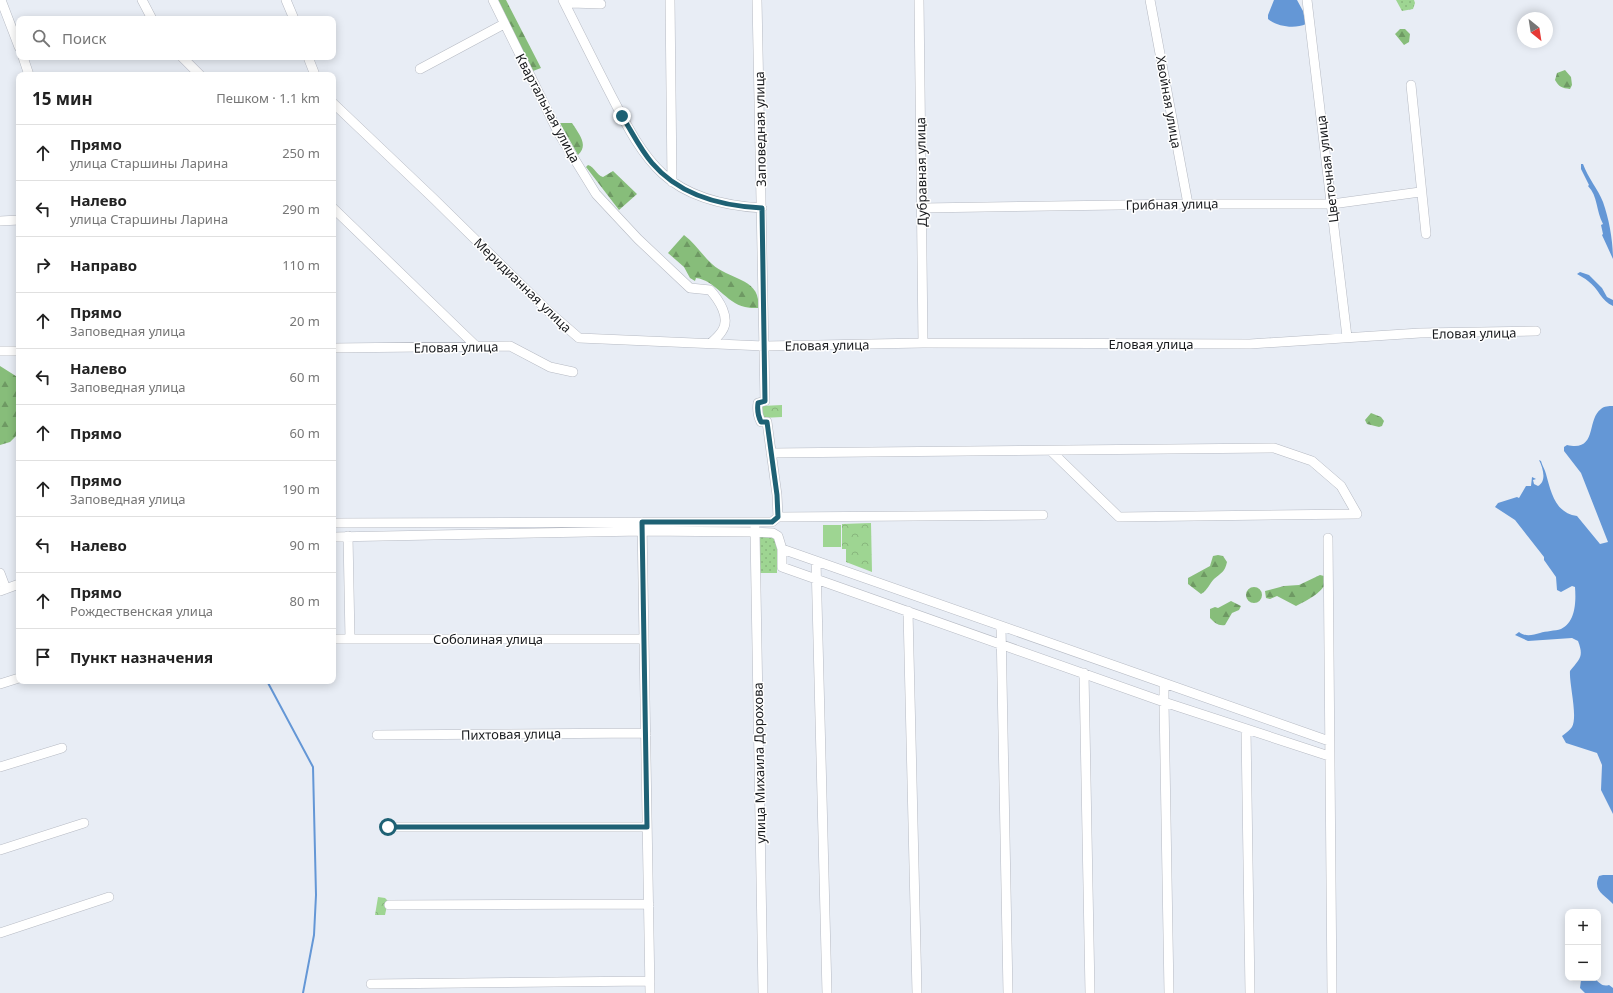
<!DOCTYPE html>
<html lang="ru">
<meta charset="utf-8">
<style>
:root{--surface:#fff;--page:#f6f6f6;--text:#222;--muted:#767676;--line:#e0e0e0}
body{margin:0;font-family:"Noto Sans",sans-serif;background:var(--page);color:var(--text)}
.controls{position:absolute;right:12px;bottom:12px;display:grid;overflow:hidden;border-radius:8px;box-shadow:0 2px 10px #0003}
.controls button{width:36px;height:36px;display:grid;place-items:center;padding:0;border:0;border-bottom:1px solid var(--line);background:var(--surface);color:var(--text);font:20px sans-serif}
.compass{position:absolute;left:1517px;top:12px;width:36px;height:36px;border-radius:50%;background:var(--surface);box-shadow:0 2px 10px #0003;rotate:150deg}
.stop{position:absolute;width:12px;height:12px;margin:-9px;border:3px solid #1e6174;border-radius:50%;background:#fff}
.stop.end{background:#1e6174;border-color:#fff;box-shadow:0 1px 4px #0008}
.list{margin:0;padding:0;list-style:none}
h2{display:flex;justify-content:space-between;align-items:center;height:52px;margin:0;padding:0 16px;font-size:17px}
h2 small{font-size:13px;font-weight:400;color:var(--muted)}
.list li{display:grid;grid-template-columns:26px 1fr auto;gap:12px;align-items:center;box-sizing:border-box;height:56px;padding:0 16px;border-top:1px solid var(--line)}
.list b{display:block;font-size:15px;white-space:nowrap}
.list p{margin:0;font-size:13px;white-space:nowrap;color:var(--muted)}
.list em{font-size:13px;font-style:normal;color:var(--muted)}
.icon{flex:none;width:22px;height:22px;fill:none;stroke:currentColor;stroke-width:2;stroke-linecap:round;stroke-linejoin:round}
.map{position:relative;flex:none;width:1613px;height:993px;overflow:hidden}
.search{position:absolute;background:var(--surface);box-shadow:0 2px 10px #0003;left:16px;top:16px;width:320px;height:44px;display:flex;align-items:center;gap:10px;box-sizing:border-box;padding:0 14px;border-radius:8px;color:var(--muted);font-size:15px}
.panel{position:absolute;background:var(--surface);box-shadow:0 2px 10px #0003;left:16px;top:72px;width:320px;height:612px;border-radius:8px}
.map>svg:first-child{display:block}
.grass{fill:url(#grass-dots)}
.forest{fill:url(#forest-firs)}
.park{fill:url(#park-crowns)}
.garden{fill:#9ed592}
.water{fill:#6497d6}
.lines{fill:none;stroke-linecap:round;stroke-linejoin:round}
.stream{stroke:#6497d6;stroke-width:2}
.minor-casing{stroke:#b6bac3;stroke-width:10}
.minor{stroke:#fff;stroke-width:9}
.route{stroke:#1e6174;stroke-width:5}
.labels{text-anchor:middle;stroke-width:3;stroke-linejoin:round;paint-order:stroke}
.street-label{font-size:13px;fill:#191b1e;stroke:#fff}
</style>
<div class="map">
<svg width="1613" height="993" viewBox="0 0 1613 993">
<defs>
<pattern id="grass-dots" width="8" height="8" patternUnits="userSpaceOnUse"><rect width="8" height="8" fill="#9ed592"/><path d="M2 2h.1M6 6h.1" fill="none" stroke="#88b67d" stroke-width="1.8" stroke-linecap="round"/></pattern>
<pattern id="forest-firs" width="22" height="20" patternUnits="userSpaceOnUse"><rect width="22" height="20" fill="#87bd7a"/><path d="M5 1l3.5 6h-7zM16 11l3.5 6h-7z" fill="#6e9963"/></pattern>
<pattern id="park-crowns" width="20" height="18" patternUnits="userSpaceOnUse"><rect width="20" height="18" fill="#9ed592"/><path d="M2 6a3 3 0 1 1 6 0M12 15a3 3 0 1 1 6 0" fill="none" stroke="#88b67d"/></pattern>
</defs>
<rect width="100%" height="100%" fill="#e8edf5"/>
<!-- grass -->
<path class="grass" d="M1396,0H1414L1415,3L1413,9L1402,11Z
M760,536H773L777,542V573H760L759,541Z"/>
<!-- forest -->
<path class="forest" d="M498,0H506L541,68L533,71Z
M1400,29H1405L1410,34L1409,42L1404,45L1395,34Z
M1565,70L1571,77L1572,85L1570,89C1562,88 1559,87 1555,80L1557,73Z
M560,123H572C579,134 589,145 578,155Z
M588,165C595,167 596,175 603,177L613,171L637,194L619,210L586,167Z
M684,235C695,243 702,255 712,264C729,280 762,278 758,308C753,308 749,308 745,307C726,303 715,280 696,278L695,281L690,278L684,267L668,253Z
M0,366L19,378V433L10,442L0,445Z
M1371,413L1381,417L1384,421L1382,426L1379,427L1367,424L1365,420Z
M1218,555L1223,556L1227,562C1225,572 1221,573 1214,579C1209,584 1208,590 1201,594L1188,584V578L1210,566L1213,556Z
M1320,575L1324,576L1327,582C1319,595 1309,599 1296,606L1277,596L1270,599L1266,598L1265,591L1284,586L1299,585Z
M1246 595a8 8 0 1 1 16 0a8 8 0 1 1-16 0Z
M1231,601L1241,606L1239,610L1232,613L1225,625C1218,626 1215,623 1210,618V609L1215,607L1218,608Z"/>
<!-- park -->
<path class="park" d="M782,405V417L762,418L761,406Z
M871,523L872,572L846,562V549H842V524Z
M378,897L385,898L388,901L385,915H375Z"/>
<!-- garden -->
<path class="garden" d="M823,525H841V547H823Z"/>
<!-- water -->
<path class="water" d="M1274,0H1297L1303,11L1306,24C1295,29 1278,27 1268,19V15Z
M1581,164H1583C1588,178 1598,189 1603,202C1609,219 1613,240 1613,259L1602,235L1603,234L1601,225L1603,224C1596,211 1598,196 1588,186L1589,185L1581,169Z
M1580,272L1589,275L1602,288L1607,297L1613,300V306C1601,301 1599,289 1588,281C1585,278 1580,276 1577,274Z
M1613,406V814L1601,790L1602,765L1597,753L1566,743L1562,736C1566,733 1570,730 1572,727C1578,716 1569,684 1570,671C1580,658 1584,657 1578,641L1572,638L1528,641L1515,635L1519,632C1525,637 1533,635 1540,633C1546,631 1555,631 1561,629C1576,622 1576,601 1575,587L1572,586L1561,592L1557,590L1556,577L1544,560V557L1515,520L1495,507L1498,503L1517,497L1519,498L1526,486H1531L1532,477L1536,479L1533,480L1534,484L1538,486C1547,481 1543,468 1539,460L1541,461C1542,465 1545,470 1546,474C1551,492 1555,513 1577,516L1600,544L1608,542L1581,473L1564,451V447L1567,445C1598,452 1586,420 1601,409C1604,406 1609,406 1613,406Z
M1603,875H1613V904C1605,895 1592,891 1599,876Z
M1584,978H1594C1600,983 1602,987 1609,985L1613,988V993H1585L1580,988L1581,980Z"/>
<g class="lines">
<!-- stream -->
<path class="stream" d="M267,681L313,767L316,895L314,935L303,993"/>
<defs>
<path id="minor" d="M1,0L19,47
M142,0L152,19
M286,0L294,19
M493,0L559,134L596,194L638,239L690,288L710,290C719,300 731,318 722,331C719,336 714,340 711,343
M563,0C579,32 595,64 611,95C625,122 640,153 663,174C689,198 727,206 762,208
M670,0L672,182
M919,0L923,343
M1150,0L1188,204
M1307,0L1347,337
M566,6L571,3L601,4
M23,57L29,75
M182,57L200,75
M308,57L315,75
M420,69L504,24
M1411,85L1426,234
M333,103L434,199L549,312L579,338L765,346L923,343L1250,344L1420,333L1536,331
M333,208L477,347
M922,208L1188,204H1332L1420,192
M0,221L19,220
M333,348L510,346L550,367L573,372
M0,351H19
M771,453L1274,448L1312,461L1341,486L1357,514L1119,517L1051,451
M778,517L1043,515
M642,522L650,993
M333,523L755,522H772L778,517L777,495L767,422H761C758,416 757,410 758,403L765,401L757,0
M348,536L350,639
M333,537L642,531L755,532V528
M1328,538L1332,993
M816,561L827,993
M0,573L6,589
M0,591L19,584
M908,611L917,993
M1001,626L1008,993
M333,639H644
M1084,673L1090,993
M1164,683L1329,741
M0,684L19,678
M1246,729L1250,993
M377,735L646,733
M0,767L62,748
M388,827H647
M0,850L84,823
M389,905L649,904
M0,933L109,897
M371,984L650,981
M763,993L755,532L773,533L778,536L782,549V567L1164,702V683L782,549
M1169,993L1164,702L1329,756"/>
</defs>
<!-- minor casing -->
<use href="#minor" class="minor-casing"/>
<!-- minor -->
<use href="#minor" class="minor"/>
</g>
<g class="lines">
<!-- route -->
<path class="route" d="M388,827H647L642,522H772L778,517L777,495L767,422H761C758,416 757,410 758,403L765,401L762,208C721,206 679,195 652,163C640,149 632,132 622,116"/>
</g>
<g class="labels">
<!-- street labels -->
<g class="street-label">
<text transform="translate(1169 102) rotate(80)" y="5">Хвойная улица</text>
<text transform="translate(548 108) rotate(62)" y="5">Квартальная улица</text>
<text transform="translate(760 129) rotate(-91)" y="5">Заповедная улица</text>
<text transform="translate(1327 169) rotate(-97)" y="5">Цветочная улица</text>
<text transform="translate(921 172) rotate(-91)" y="5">Дубравная улица</text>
<text transform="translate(1172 204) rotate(-1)" y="5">Грибная улица</text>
<text transform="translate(523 285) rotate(44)" y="5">Меридианная улица</text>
<text transform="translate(1474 333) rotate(-1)" y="5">Еловая улица</text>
<text x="1151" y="349">Еловая улица</text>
<text transform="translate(827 345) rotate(-1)" y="5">Еловая улица</text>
<text transform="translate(456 347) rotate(-1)" y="5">Еловая улица</text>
<text x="488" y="644">Соболиная улица</text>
<text transform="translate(511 734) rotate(-1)" y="5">Пихтовая улица</text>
<text transform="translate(759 763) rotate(-91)" y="5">улица Михаила Дорохова</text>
</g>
</g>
</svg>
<div class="controls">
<button>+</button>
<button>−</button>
</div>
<svg class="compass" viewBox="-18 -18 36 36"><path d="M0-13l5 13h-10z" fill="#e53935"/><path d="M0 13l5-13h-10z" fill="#767676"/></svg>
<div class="stop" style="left:388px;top:827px"></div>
<div class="stop end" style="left:622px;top:116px"></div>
<div class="search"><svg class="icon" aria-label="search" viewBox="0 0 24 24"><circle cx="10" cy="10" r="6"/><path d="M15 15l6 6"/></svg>Поиск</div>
<section class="panel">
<h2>15 мин<small>Пешком · 1.1 km</small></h2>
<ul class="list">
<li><svg class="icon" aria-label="ahead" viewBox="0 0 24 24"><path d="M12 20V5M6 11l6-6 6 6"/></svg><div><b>Прямо</b><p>улица Старшины Ларина</p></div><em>250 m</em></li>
<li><svg class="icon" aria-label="left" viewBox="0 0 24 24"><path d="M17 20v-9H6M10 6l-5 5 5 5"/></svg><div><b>Налево</b><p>улица Старшины Ларина</p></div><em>290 m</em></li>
<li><svg class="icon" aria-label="right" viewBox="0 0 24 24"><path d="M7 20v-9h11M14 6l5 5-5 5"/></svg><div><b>Направо</b></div><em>110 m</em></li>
<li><svg class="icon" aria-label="ahead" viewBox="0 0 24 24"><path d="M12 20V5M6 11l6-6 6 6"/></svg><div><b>Прямо</b><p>Заповедная улица</p></div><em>20 m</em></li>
<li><svg class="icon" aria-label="left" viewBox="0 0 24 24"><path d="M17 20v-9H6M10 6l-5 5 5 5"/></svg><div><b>Налево</b><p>Заповедная улица</p></div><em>60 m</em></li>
<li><svg class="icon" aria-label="ahead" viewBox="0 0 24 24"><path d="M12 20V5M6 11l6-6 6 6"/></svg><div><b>Прямо</b></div><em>60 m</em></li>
<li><svg class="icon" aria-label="ahead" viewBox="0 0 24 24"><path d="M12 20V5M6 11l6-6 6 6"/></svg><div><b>Прямо</b><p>Заповедная улица</p></div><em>190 m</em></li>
<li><svg class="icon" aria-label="left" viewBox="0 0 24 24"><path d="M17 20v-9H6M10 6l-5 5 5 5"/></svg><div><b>Налево</b></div><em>90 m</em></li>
<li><svg class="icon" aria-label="ahead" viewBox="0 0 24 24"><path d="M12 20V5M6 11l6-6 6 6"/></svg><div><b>Прямо</b><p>Рождественская улица</p></div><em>80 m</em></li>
<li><svg class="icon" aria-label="arrive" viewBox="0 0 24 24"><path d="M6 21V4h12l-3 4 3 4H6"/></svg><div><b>Пункт назначения</b></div></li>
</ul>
</section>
</div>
